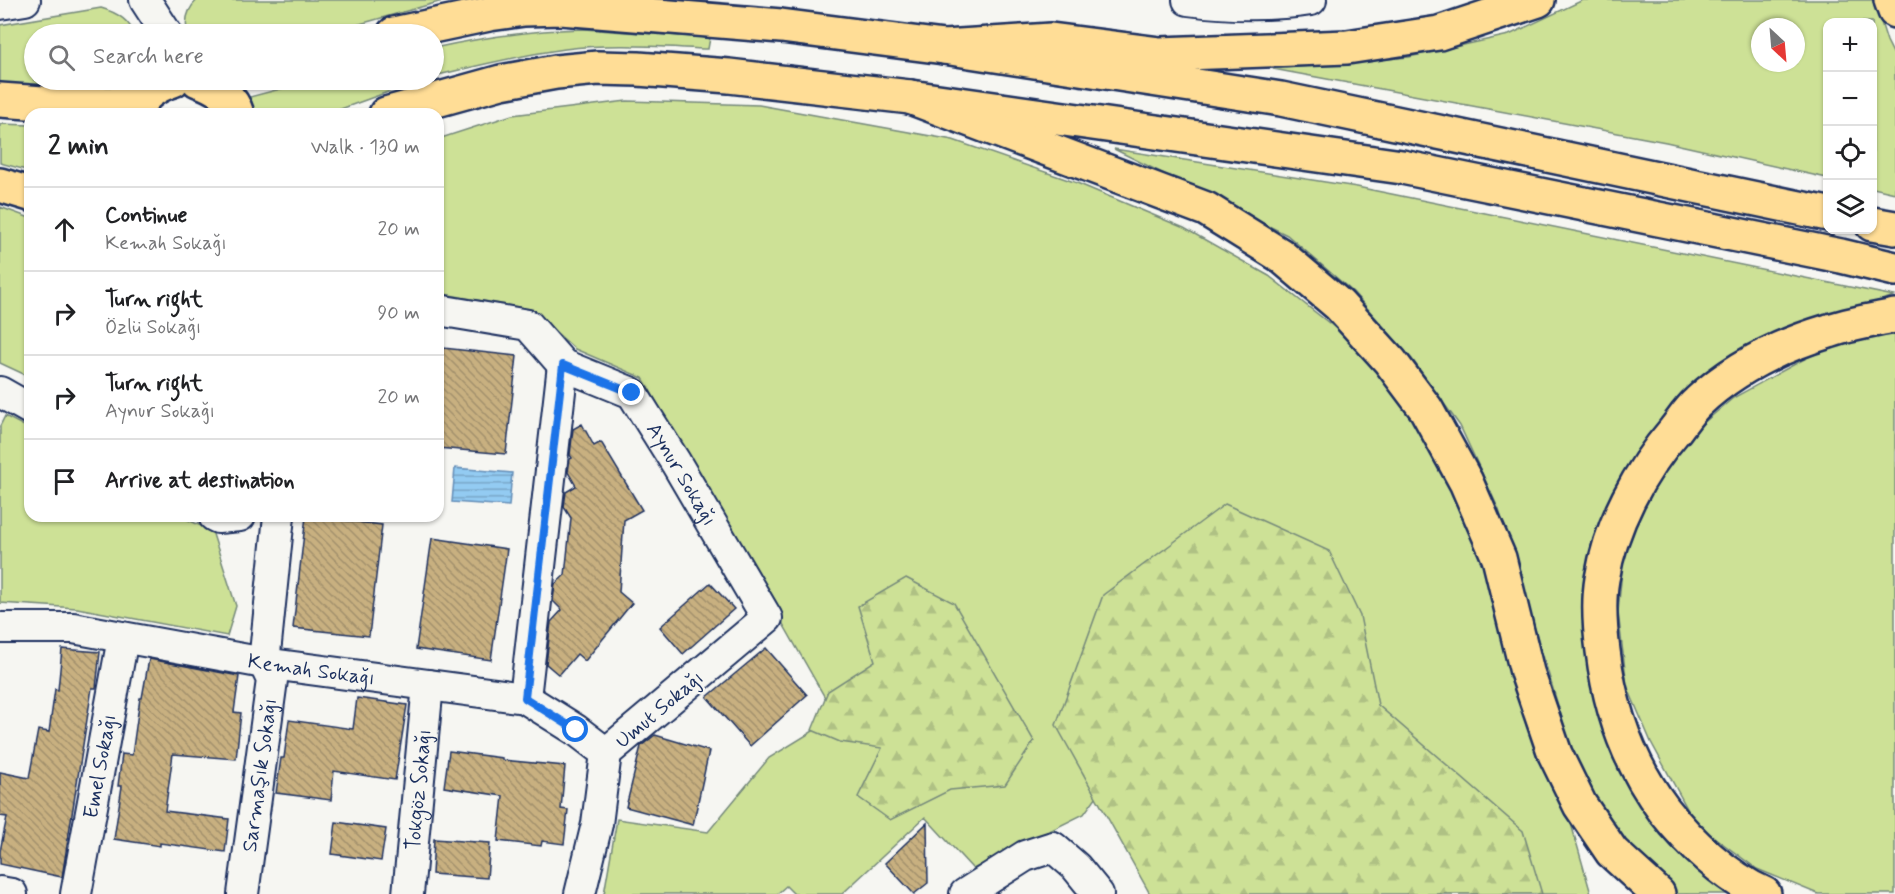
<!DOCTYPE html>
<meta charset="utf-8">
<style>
:root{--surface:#fff;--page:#f6f6f6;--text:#202124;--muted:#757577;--line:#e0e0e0}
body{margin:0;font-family:Mynerve,sans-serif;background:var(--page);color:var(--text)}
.controls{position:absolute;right:18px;top:18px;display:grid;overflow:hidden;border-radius:12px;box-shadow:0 2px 4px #0004}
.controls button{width:54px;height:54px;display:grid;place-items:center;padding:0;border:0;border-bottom:2px solid var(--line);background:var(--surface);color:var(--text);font:30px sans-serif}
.compass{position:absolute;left:1751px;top:18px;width:54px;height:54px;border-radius:50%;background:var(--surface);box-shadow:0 2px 4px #0004;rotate:154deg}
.stop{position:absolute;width:18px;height:18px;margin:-14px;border:4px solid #1a73e8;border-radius:50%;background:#fff}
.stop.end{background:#1a73e8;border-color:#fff;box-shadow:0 2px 6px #0008}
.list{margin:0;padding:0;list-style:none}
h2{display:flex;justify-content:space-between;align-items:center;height:78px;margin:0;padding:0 24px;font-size:26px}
h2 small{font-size:20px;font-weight:400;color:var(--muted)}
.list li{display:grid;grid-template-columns:39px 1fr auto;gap:18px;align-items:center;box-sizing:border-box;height:84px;padding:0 24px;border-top:2px solid var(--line)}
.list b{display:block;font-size:22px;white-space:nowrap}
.list p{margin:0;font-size:20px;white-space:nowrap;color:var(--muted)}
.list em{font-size:20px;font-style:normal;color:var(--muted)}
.icon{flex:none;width:33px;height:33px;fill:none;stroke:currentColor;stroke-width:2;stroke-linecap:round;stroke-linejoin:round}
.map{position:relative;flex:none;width:1895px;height:894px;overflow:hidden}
.search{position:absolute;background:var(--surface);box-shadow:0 2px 4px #0004;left:24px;top:24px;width:420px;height:66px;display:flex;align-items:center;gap:15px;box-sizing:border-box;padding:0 21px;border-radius:33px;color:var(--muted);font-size:22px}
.panel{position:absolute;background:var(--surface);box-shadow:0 2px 4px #0004;left:24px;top:108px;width:420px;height:414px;border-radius:18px}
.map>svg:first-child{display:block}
.green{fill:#cde196;stroke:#74887a;stroke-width:1.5;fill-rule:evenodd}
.forest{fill:url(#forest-firs);stroke:#74887a;stroke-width:1.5}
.water{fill:url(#water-rules);stroke:#638db7;stroke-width:1.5}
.building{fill:url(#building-back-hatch);stroke:#1b2f5e;stroke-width:1.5}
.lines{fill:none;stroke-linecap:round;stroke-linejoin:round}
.minor-casing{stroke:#1b2f5e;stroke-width:34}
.major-casing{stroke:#1b2f5e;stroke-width:38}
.highway-casing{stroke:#1b2f5e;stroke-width:38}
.minor{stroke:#f6f6f2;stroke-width:30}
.major{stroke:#ffdd96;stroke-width:33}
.highway{stroke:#ffdd96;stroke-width:33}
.route{stroke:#1a73e8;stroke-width:8}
.labels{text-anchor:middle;stroke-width:4.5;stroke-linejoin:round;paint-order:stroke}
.street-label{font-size:21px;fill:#1b2f5e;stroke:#f6f6f2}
</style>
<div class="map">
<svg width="1895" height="894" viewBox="0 0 1895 894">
<defs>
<pattern id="forest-firs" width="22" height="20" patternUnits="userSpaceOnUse" patternTransform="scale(1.5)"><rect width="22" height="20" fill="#cde196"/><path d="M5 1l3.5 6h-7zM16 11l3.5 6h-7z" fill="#afc184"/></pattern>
<pattern id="water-rules" width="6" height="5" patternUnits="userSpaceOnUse" patternTransform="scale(1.5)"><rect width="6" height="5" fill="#93cbf2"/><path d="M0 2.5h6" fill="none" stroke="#77a5c7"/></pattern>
<pattern id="building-back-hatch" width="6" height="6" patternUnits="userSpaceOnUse" patternTransform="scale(1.5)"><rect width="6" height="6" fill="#c8b080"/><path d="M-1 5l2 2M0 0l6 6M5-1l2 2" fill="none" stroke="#a2906c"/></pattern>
</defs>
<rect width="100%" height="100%" fill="#f6f6f2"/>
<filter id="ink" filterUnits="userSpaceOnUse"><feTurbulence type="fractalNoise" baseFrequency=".0167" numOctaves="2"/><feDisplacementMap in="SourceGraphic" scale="12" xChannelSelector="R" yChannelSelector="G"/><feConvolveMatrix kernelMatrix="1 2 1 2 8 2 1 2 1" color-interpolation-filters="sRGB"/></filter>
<g filter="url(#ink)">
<!-- green -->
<path class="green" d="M197,0H446L324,34H188C184,21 187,10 197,0Z
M1583,0H1874L1887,41L1895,57V193L1873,188L1872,22H1828L1827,178L1666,142L1273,69L1409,57L1509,35ZM1760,27H1796V63H1760Z
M101,8C115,12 129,19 134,34H34V80H116C80,94 37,90 0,82V25Z
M584,29L710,38L708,49C660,47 612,43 565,49C520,55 477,66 434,76V48C485,37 531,30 584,29Z
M314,80H421L327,114H250L246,98Z
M627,101L759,105L953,140L1077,183L1184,228L1269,276L1343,334L1394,389L1448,474L1486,574L1510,663L1538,752L1570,820L1591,894H1407L1222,621L1084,814L973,869L925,817L842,894H794L786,886L777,894H604L617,819L708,832L769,758L836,717L643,378L575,349L530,309L438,293V139L512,115Z
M0,124L30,125V171L0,163Z
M1114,149L1357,187L1894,296L1788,331L1723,361L1674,404L1627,466L1595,540L1588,629L1601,725L1660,830L1733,894H1677L1632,849L1600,805L1573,755L1499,510L1460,426L1412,359L1353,292L1287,235Z
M0,207L30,218V377L0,363Z
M1895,332V894H1818L1757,869L1695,823L1651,742L1627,686L1618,612L1625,540L1674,448L1733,398L1808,357L1865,334Z
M5,416L30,429V516H180L212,531L236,606L227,636L77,608L0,603V426Z"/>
<!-- forest -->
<path class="forest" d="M1225,504L1329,551L1360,616L1378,705L1523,831L1542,894H1150L1056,725L1103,595Z
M906,578L954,603L1034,741L1005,785L950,790L890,820L858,797L882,748L840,742L812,730L828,691L875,661L858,606Z"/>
<!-- water -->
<path class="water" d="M455,468L512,473L509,506L452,502Z"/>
<!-- building -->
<path class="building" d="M443,348L517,356L506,454L438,448V391Z
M582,424L594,446L601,442L642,510L624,520L619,592L632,603L585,661L577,654L559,675L546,664L551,622L562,610L553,601L555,584L565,575L571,518L564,507L566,492L576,486L568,472L570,459L572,458L570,455L573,429Z
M306,516L382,525L369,636L293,628Z
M432,538L507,549L491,660L416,649Z
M710,583L734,609L683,654L660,627Z
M766,648L807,695L750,746L707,697Z
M62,649L100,652L96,688H92L62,877L0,864V851L7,817L0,816V772L29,778L38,730L49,732L55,689L58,690Z
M149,659L239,676L234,712L241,713L236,759L173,754L165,811L229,819L225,852L160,843V846L114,839L122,786H118L122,754L132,755L140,698H142Z
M357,698L407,705L395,780L334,771L331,800L276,793L281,758H284L289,720L353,729Z
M655,735L709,751L693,825L626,807L641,746Z
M449,751L502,758V760L565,766L561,809L568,810L564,844L542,841L541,846L498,841L503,796L444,787Z
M336,822L386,829L381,861L332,854Z
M927,823L928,883L914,894L885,863Z
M434,839L490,843L487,878L432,874Z"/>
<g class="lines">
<defs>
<g id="minor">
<path d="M145,0L167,34"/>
<path d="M1188,0C1227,5 1272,6 1311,0"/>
<path d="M0,4L25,0"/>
<path id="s1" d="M438,310L528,325L563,365L632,393L676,463L767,618L606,753L597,824L580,894"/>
<path d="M0,392L30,409"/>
<path d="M214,516L218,518L240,516"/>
<path id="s2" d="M0,628H73L264,663L525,698L576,730L606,753"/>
<path d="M525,698L563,365"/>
<path d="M0,892L12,894"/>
<path id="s3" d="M76,894L123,638"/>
<path id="s4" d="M243,894L272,680L264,663L279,516"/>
<path id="s5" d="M408,894L428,685"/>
<path d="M965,894L1025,856L1053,847L1076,867L1098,894"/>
</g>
<path id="major" d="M394,34L489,14L524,9L561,8L781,26L944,47L1281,99L1828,214
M198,80C215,86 231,95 237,114
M0,100L43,103L138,104
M132,114C142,95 154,86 173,80
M386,114L501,82L556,72L598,68L638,69L729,76L910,97L1402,167L1841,256L1895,269
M0,185L30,194
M1872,224L1895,228"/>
<path id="highway" d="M1891,0L1895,11
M944,47L1051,40L1160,54L1347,47L1439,33L1538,0
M910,97L1206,209L1280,255L1339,305L1390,361L1426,409L1466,482L1499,558L1527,672L1555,754L1580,805L1612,852L1658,894
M1764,894C1727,878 1689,842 1664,810C1628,762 1610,710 1603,651C1600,628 1598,602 1602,579C1611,524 1639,472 1675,430C1682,421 1689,410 1698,402C1734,368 1782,345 1829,331C1850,324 1873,320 1895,316"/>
</defs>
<!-- minor casing -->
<use href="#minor" class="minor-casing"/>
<!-- major casing -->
<use href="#major" class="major-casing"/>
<!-- highway casing -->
<use href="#highway" class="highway-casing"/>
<!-- minor -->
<use href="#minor" class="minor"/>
<!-- major -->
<use href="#major" class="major"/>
<!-- highway -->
<use href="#highway" class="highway"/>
</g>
</g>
<g class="lines" filter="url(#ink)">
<!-- route -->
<path class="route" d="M576,730L525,698L563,365L632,393"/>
</g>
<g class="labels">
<!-- street labels -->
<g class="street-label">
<text dy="7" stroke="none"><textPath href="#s1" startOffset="314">Aynur Sokağı</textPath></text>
<text dy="7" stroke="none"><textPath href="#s2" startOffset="315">Kemah Sokağı</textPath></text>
<text transform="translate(659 709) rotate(-40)" y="7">Umut Sokağı</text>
<text dy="7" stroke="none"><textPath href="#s3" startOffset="130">Emel Sokağı</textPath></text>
<text dy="7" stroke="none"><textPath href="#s4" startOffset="120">Sarmaşık Sokağı</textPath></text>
<text dy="7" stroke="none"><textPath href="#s5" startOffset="105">Tokgöz Sokağı</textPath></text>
</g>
</g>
</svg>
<div class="controls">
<button>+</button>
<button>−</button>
<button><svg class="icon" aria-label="locate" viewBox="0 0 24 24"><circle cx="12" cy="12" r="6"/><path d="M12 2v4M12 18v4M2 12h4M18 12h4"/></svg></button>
<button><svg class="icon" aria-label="layers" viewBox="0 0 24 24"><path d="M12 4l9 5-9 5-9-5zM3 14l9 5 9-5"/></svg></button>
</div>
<svg class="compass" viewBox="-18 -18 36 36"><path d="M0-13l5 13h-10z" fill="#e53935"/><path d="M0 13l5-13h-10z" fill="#757577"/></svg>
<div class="stop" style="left:576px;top:730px"></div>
<div class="stop end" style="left:632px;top:393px"></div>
<div class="search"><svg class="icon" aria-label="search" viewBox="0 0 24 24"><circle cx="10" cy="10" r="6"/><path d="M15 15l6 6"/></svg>Search here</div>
<section class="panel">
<h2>2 min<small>Walk · 130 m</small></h2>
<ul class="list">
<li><svg class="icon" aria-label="ahead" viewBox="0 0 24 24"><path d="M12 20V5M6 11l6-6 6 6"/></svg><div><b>Continue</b><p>Kemah Sokağı</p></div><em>20 m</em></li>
<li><svg class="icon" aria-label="right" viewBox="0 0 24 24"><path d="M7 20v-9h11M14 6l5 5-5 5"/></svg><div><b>Turn right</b><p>Özlü Sokağı</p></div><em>90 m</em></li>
<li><svg class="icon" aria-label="right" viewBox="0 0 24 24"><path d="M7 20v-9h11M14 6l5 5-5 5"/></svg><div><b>Turn right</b><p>Aynur Sokağı</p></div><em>20 m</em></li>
<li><svg class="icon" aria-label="arrive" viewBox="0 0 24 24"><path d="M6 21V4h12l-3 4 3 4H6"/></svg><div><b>Arrive at destination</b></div></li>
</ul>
</section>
</div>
